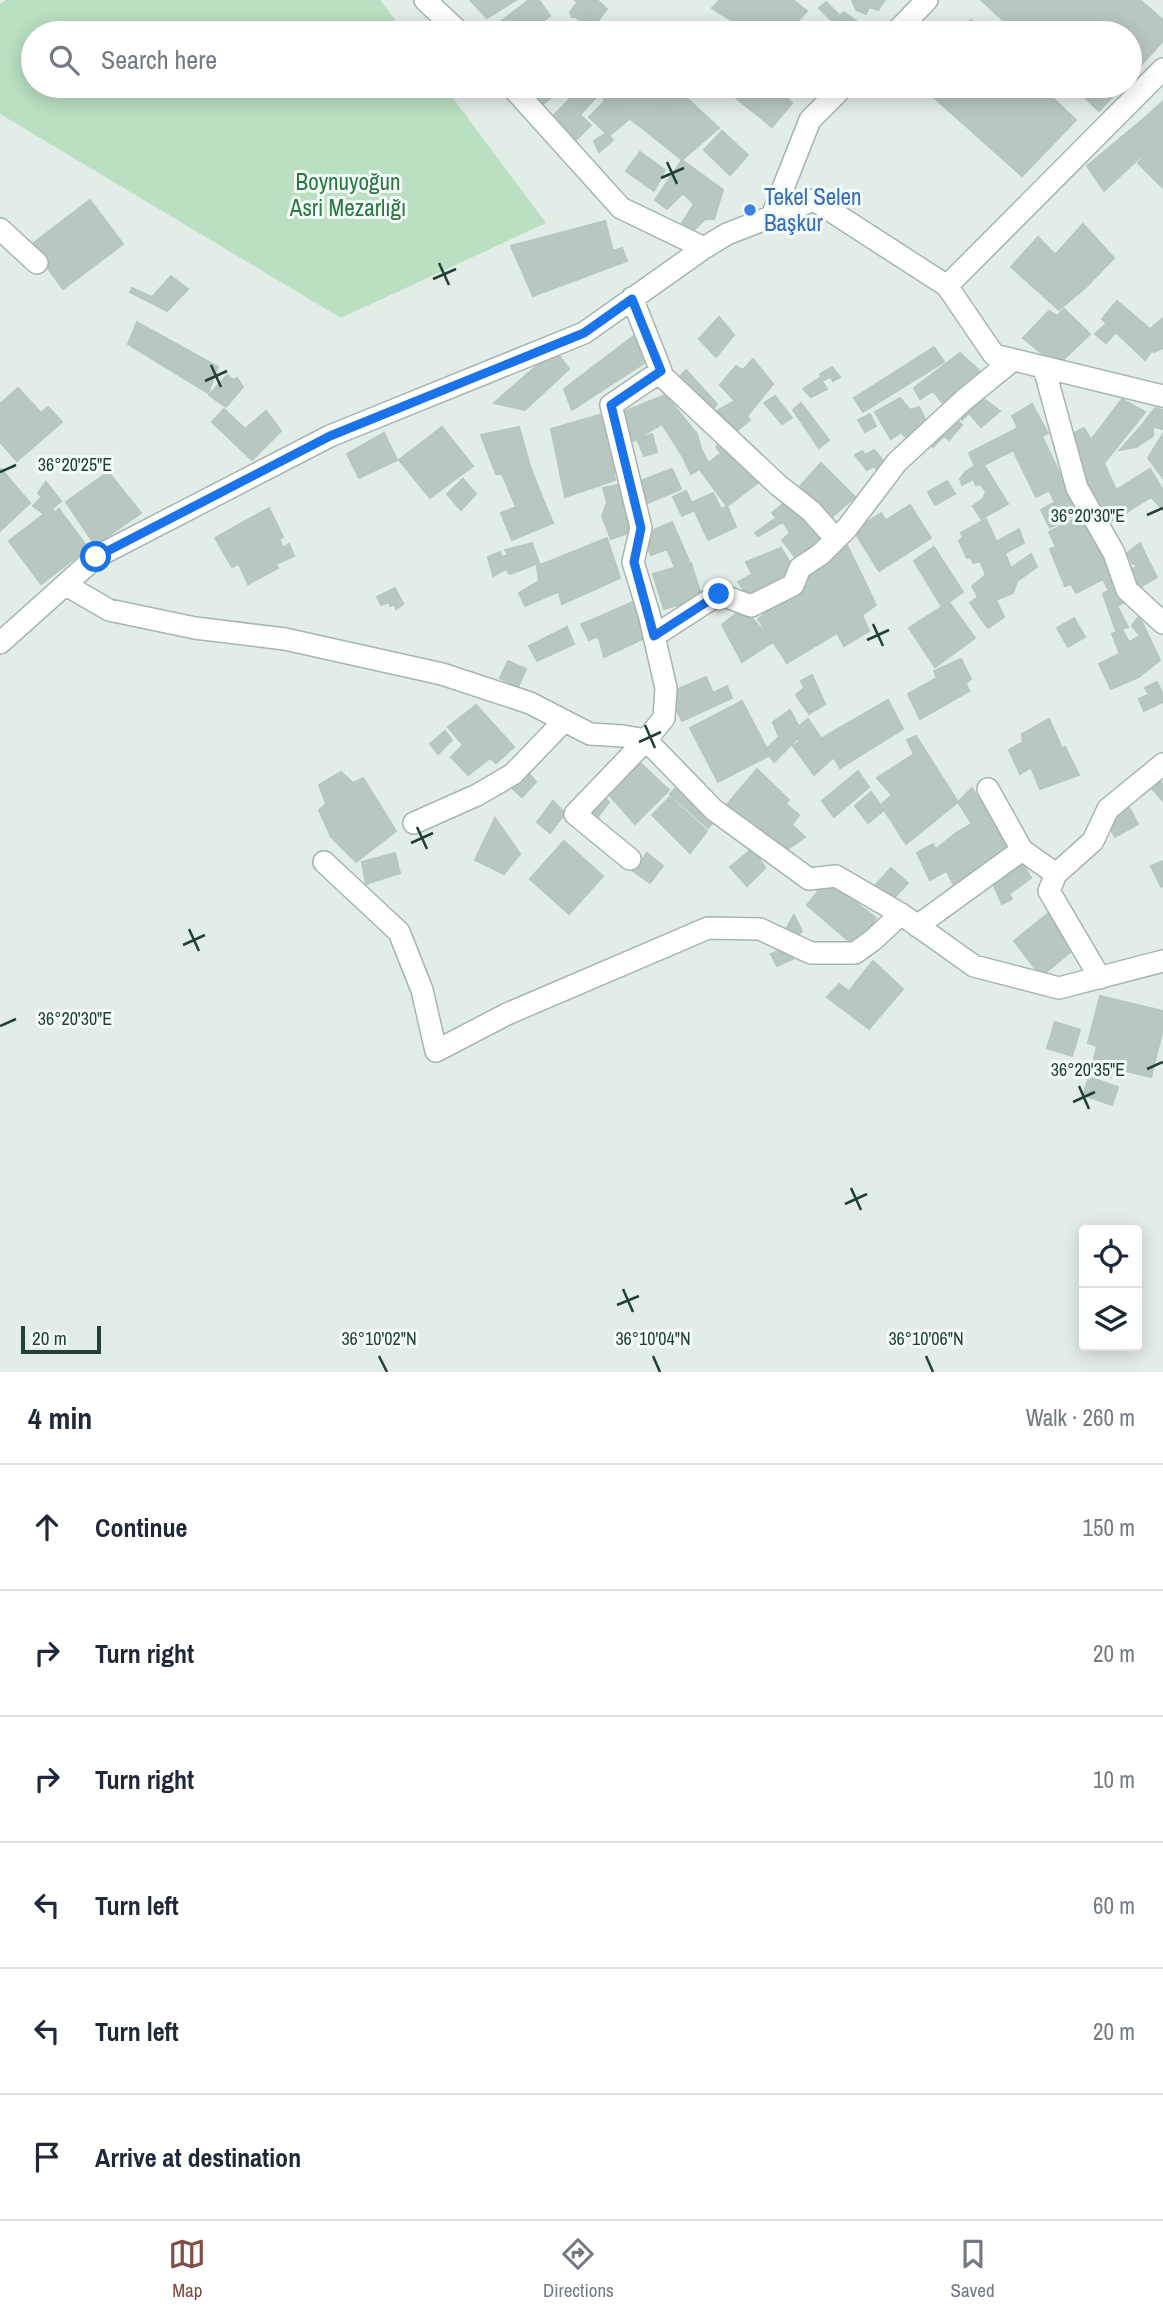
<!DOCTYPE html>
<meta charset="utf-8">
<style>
:root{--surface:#fff;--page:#f2f2f3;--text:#1f2937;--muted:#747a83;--line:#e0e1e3;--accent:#814d45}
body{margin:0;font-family:"Archivo Narrow",sans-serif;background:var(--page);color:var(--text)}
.controls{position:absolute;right:21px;bottom:21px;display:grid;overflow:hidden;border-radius:7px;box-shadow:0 4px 18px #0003}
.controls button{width:63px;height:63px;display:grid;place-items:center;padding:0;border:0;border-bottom:2px solid var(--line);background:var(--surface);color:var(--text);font:35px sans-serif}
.scale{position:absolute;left:21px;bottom:18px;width:80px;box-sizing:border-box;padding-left:7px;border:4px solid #224036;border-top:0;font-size:19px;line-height:24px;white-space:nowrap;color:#224036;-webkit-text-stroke:5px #f4faf6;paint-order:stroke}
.stop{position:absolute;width:21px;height:21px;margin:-16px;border:5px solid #1a73e8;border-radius:50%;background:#fff}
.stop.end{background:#1a73e8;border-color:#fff;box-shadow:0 2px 7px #0008}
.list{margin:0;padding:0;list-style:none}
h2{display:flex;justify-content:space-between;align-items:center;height:91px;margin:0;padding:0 28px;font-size:30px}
h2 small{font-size:23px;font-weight:400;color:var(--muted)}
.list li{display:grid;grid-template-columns:46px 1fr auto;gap:21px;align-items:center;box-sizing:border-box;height:126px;padding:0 28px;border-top:2px solid var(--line)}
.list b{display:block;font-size:26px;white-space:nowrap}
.list em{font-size:23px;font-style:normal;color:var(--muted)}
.icon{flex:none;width:38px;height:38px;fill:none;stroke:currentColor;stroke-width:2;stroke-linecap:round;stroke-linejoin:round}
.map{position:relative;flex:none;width:1163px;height:1372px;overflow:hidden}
.search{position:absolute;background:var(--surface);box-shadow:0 4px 18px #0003;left:21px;right:21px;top:21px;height:77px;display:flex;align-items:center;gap:18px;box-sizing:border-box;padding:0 24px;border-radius:38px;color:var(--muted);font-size:26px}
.sheet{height:847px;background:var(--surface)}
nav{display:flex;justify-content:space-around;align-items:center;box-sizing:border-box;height:98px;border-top:2px solid var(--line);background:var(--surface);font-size:19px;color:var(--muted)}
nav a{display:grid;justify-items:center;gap:4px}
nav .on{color:var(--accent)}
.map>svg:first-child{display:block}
.green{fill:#bbdfc3}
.building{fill:#b8c8c1;stroke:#b5c7bf;stroke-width:2}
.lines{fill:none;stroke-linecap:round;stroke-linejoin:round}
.minor-casing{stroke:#a5b6af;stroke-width:24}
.minor{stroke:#fff;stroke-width:21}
.route{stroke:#1a73e8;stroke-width:9}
.ticks{fill:none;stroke:#224036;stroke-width:2.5}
.shop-dot{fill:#3f7fe0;stroke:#f4faf6;stroke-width:2.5}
.labels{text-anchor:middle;stroke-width:6;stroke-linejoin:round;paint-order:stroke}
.park-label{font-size:23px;fill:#2a7845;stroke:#f4faf6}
.shop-label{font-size:23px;fill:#366cbe;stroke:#f4faf6;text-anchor:start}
.ticks-label{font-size:18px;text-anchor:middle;fill:#224036;stroke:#f4faf6;stroke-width:6;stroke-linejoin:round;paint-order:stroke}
</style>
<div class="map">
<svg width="1163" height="1372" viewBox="0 0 1163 1372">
<rect width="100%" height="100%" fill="#e3ede8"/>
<!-- green -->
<path class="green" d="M6,0H380L405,33H33V86H444L546,223L341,318L0,114V4Z"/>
<!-- building -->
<path class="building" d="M470,0H516L487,18Z
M529,0H539L550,16L525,33H486Z
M575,0H597L607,9L597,22Z
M720,0H793L807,11L793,26L802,33H768L753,19L742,27L712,8Z
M852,0H885L878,10L869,7L866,14L856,10Z
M981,0H1140L1163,20V41L1130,77V33H1017Z
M826,2L838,14L832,21L819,8Z
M577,3L598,24L590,30L576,17H572L570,12Z
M844,12L863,26L862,28L871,33H817L820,28L825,29Z
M971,20L985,33H959Z
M536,86H585L596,97L580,115L591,125L576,140L550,119L570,99L560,91L540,106L527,95Z
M604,86H674L679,91L641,127L604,100L601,90Z
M730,86H774L792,103L772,127L726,90Z
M921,86H1040L1076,120L1022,176Z
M1073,86H1122L1099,111Z
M679,91L719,128L682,160L641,127Z
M1163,101V135L1147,116Z
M604,102L629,119L609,136L589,117Z
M1147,116L1163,136L1104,191L1087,166Z
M722,131L748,155L730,175L704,150Z
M606,133L613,140L599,152L594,141Z
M1163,136V188L1138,163Z
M640,152L665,170L654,191L626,171Z
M682,160L723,190L714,219H705L693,231L682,223L694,204L683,193L667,209L655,200Z
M90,200L123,244L63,289L31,245Z
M605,221L613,251L622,248L627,261L533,296L511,246Z
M1083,224L1114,258L1086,287L1055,255Z
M1038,237L1086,287L1059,310L1011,267Z
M171,276L188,289L167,311L130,292L132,288L152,297Z
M1117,301L1150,329L1141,337L1152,350L1145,360L1102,319Z
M1064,309L1090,334L1057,366L1023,338L1049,311L1057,316Z
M719,317L734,335L716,357L699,339Z
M1163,318V348L1154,352L1141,337Z
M137,322L218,367L208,393L128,344Z
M1106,324L1115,333L1106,343L1095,334Z
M635,335L649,360L572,410L564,389Z
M934,347L944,362L863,412L854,398Z
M555,350L569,369L525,410L494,403Z
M960,353L982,373L945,406L933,391L920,399L914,388Z
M753,359L773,384L748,415L720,385L736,366L743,370Z
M832,367L840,377L833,381L830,377L824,380L820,374Z
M686,370L717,404L708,415L673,384Z
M227,375L234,380L237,378L243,387L226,407L209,395Z
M820,378L827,389L811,397L803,389Z
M18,388L41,413L48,407L62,422L17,461L0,442V404Z
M665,395L697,434L701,449L683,457L662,424L633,441L623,412Z
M775,396L792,418L782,424L764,403Z
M980,396L1000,411L981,427L969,413L962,420L958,416Z
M900,398L910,410L919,407L928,425L911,443L901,432L891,439L875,412Z
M1122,399L1145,412L1104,463L1116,490L1150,469L1161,487L1151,497L1104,526L1068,436L1084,428L1091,440Z
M733,402L750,420L733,434L723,416L715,419L713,413Z
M801,403L829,440L819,448L793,410Z
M1032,404L1048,433L976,469L969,453L1018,428L1012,416Z
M1155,408L1163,410L1162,429L1143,424Z
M224,409L245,429L266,411L281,431L252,460L212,422Z
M606,413L615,480L565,497L551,429Z
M870,414L876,426L865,432L858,420Z
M952,417L962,425L949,440L944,436L933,447L928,442Z
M1143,424L1153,427V436L1136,447L1120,450Z
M442,427L473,466L430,498L399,460Z
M519,427L530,466L502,474H496L481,435Z
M384,433L397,460L359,478L347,454Z
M652,434L657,452L644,456L637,439Z
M1163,434V478L1148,458Z
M1042,436L1064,483L1036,497L1014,452Z
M726,439L759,482L727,506L700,470L721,453L716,447Z
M701,449L709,464L691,474L683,457Z
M874,450L886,464L877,470L874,466L867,470L855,455L862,451L865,455Z
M821,463L855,497L825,523L794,493Z
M984,465L1008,504L981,519L973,506L983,499L986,491L980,484L976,485L973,479L962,485L960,479L965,472L975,466L976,469Z
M530,466L542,497L516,507L502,474Z
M1,469L30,503L0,531V470Z
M672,469L681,489L648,503L640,481Z
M108,472L141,513L95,545L66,502Z
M463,479L476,494L461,510L447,494Z
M947,481L955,494L935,505L928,492Z
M46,482L61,501L54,507L52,504L44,514L33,506L42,497L38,493Z
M1064,483L1080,512L1050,528L1041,510L1055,502L1049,490Z
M624,484L634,531L611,539L602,516L607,502L603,488Z
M1161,487L1163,490V510L1151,497Z
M686,491L695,510L682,516L673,497Z
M713,493L721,509L705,517L709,526L703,529L691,503Z
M542,497L553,523L512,540L501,513Z
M791,497L829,539L799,562L782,540L790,533L783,522L758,536L755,533L776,518L772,513Z
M910,505L931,538L879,571L854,531L881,513L886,520Z
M727,506L736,527L708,540L703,529L709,526L705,517Z
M52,508L55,513L59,509L88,548L41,584L9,541Z
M269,508L283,537L279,539L283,548L289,544L294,556L276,564L278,568L248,584L239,564L232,567L215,538Z
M1084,514L1117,578L1106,585L1103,579L1076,593L1071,584L1065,586L1050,549L1056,547L1049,532Z
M986,519L1000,550L980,561L973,563L971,557L967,558L959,541L963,537L961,533Z
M672,522L689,561L675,567L667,549L651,555L642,535Z
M1019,529L1024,543L1005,553L1011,568L1031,554L1037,567L1017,581L1013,593L996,600L984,593L978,597L972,586L986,575L980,561L1000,550L996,542Z
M607,538L620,578L562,604L550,561Z
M532,543L539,563L510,574L506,569L493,576L488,557L500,552L502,557L508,555L505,550Z
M846,543L876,605L837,633L806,583L803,570Z
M1140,543L1148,560L1138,566L1132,563L1127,553Z
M934,547L963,592L942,607L914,561Z
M781,548L797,574L752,601L738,582L752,574L746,562Z
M1148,560L1157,577L1135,590L1126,573Z
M550,561L558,592L525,606L519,593L539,581L537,566Z
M691,563L702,598L664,609L653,574Z
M1112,581L1123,603L1117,606L1128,627L1116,631L1103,594L1109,590L1106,585Z
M806,583L837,633L787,663L758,619Z
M395,588L403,604L396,609L395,604L390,606L389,602L381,605L377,597Z
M984,593L996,600L1004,617L988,628L970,603Z
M637,600L649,636L604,657L594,619Z
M949,602L975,638L935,667L909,628Z
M743,608L773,642L742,662L722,625Z
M862,615L869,631L844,646L837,633Z
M1139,616L1160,660L1139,677L1111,689L1099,664L1125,651L1129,642L1140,636L1132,626Z
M1074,618L1085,637L1068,647L1057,628Z
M594,619L598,636L589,640L581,624Z
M567,627L574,644L537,661L529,646Z
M1122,629L1129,642L1125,651L1120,654L1112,634Z
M961,659L971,679L966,683L969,691L920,719L908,694L937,678L934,671Z
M508,661L526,669L518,687L500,678Z
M812,675L825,704L809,714L796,695L804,688L801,681Z
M706,677L713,693L727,686L732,698L682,721L669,693Z
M1157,682L1163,695V702L1144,711L1139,699L1149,694L1145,688Z
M888,700L903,729L840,768L822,738Z
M742,701L770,755L718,782L690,728Z
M476,705L514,747L496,763L490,758L468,775L451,757L463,745L448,727Z
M790,710L799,727L794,730L798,738L774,762L765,750L779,737L773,722Z
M808,719L834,757L814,775L793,746L800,741L794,730Z
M1049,719L1062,748L1020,774L1009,750L1023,742L1022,734Z
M445,731L452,740L438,754L430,744Z
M916,736L958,802L906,844L881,805L892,795L877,778L914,754L907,740Z
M1065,747L1079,775L1040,789L1031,767Z
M637,760L669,790L635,824L604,789Z
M757,769L789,800L754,836L725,807Z
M858,771L869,787L834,817L822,801Z
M341,772L353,783L363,778L396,831L356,862L331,837L319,810L326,804L319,785Z
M528,772L536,782L522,797L512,788Z
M1158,779L1163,785V801L1150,786Z
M678,786L714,821L708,828L670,794Z
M972,788L988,814L972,824L958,802Z
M599,792L609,802L597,818L585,809Z
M871,792L884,810L868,823L855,806Z
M670,797L707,831L690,853L652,815Z
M553,801L565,813L550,833L537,822Z
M1126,802L1138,824L1115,837L1104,817Z
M786,804L799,815L792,825L805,837L782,853L754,836Z
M991,812L1022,850L959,896L936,849L956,833Z
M495,818L520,854L504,874L475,860Z
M564,841L603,876L569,914L530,879Z
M933,844L946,871L930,880L917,853Z
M753,848L765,868L747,886L730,867Z
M395,853L400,873L366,884L362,862Z
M647,853L663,866L650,883L633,871Z
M1163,861V886L1161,887L1151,866Z
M1022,862L1031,878L1009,894L1012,899L1002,904L991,879Z
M891,868L908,883L893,899L871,890Z
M827,880L876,918L856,947L807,905Z
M1050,912L1074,949L1041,976L1014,941Z
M794,915L802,931L792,943L782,936Z
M791,946L795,958L777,966L771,954Z
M873,961L903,989L869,1029L827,997L839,984L849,991Z
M1100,996L1163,1011V1029L1151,1077L1113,1068L1111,1077L1091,1071L1097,1046L1088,1043Z
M1055,1022L1080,1030L1072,1056L1047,1048Z
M1089,1077L1118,1087L1112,1105L1083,1095Z"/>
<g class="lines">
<defs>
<path id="minor" d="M425,0L460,33
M895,33L927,0
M511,86L621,208L704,248
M772,216L810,120L844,86
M0,229L37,263
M947,286L1163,69
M1044,368L1077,488L1114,553L1127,590L1163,623
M659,373L778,485L811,511L836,539
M66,585L109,610L195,628L285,639L442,674L530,703L590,734L623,736L646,740L714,810L809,879L836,876L901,914L974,966L1059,988L1163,961
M654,636L719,594L751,606L793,585L800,568L821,554L847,528L897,462L965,399L1013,360
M0,643L96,557L330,436L584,333L704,248L727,234L814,200L947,286L994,355L1163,396
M988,789L1022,850
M414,823L477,795L513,774L564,721
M630,859L575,814L646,740L664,718L666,688L649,614L633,562L641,528L611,405L661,371L632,298
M324,862L399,932L422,990L436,1051L507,1014L708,928L760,929L811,953H855L873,940L901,914
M1056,874L1049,891L1100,978
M917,926L1022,850L1056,874L1093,841L1108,809L1163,764"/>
</defs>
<!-- minor casing -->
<use href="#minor" class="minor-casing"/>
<!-- minor -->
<use href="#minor" class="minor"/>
</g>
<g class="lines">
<!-- route -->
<path class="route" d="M96,557L330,436L584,333L632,299L661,371L611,405L641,528L634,562L654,636L719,594"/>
</g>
<!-- ticks -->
<path class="ticks" d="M667,162L677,184M661,178L684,168M439,263L449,285M433,279L456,269M211,365L221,387M205,381L227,371M0,472L16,465M1147,515L1163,508M873,624L883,646M867,640L889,630M645,725L655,748M639,742L661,732M417,827L427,849M411,843L433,833M189,929L199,951M183,945L205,935M0,1026L16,1019M1147,1069L1163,1062M1079,1086L1089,1109M1073,1102L1095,1092M851,1188L861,1210M845,1204L867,1194M623,1289L633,1312M617,1305L639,1296M379,1356L387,1372M653,1356L660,1372M926,1356L933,1372"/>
<!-- markers -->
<circle class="shop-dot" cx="750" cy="210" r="7"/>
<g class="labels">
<!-- park labels -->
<g class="park-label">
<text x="348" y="190">Boynuyoğun<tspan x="348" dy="26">Asri Mezarlığı</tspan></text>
</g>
<!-- shop labels -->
<g class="shop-label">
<text x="764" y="205">Tekel Selen<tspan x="764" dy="26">Başkur</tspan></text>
</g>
</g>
<g class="ticks-label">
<text x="75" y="471">36°20'25"E</text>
<text x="1088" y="522">36°20'30"E</text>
<text x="75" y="1025">36°20'30"E</text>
<text x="1088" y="1076">36°20'35"E</text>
<text x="379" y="1345">36°10'02"N</text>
<text x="653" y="1345">36°10'04"N</text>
<text x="926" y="1345">36°10'06"N</text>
</g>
</svg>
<div class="controls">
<button><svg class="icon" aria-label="locate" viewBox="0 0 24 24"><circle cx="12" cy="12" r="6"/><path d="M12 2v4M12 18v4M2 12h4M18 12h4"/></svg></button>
<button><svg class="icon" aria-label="layers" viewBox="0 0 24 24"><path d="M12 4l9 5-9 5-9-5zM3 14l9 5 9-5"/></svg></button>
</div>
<div class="scale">20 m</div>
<div class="stop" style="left:96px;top:557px"></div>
<div class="stop end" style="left:719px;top:594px"></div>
<div class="search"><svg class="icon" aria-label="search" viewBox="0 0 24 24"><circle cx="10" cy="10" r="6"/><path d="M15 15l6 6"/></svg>Search here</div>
</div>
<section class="sheet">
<h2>4 min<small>Walk · 260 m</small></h2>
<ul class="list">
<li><svg class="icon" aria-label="ahead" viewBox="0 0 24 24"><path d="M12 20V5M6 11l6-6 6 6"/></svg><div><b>Continue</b></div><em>150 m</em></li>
<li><svg class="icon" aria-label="right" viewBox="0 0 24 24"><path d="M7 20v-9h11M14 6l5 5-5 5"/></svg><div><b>Turn right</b></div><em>20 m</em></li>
<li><svg class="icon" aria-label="right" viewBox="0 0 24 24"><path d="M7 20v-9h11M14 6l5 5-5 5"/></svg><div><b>Turn right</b></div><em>10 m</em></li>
<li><svg class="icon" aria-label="left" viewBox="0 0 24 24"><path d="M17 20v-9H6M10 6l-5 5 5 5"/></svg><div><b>Turn left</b></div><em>60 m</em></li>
<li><svg class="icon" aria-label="left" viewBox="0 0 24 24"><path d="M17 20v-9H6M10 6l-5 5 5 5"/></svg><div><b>Turn left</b></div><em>20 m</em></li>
<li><svg class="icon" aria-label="arrive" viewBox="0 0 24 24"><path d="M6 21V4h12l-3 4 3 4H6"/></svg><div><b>Arrive at destination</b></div></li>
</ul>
</section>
<nav>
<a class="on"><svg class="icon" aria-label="map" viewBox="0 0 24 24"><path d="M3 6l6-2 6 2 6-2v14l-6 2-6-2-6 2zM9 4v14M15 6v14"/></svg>Map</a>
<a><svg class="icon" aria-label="directions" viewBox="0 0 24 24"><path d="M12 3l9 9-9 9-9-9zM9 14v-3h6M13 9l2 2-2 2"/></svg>Directions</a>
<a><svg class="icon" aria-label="saved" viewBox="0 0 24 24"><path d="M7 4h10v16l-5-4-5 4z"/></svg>Saved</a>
</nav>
